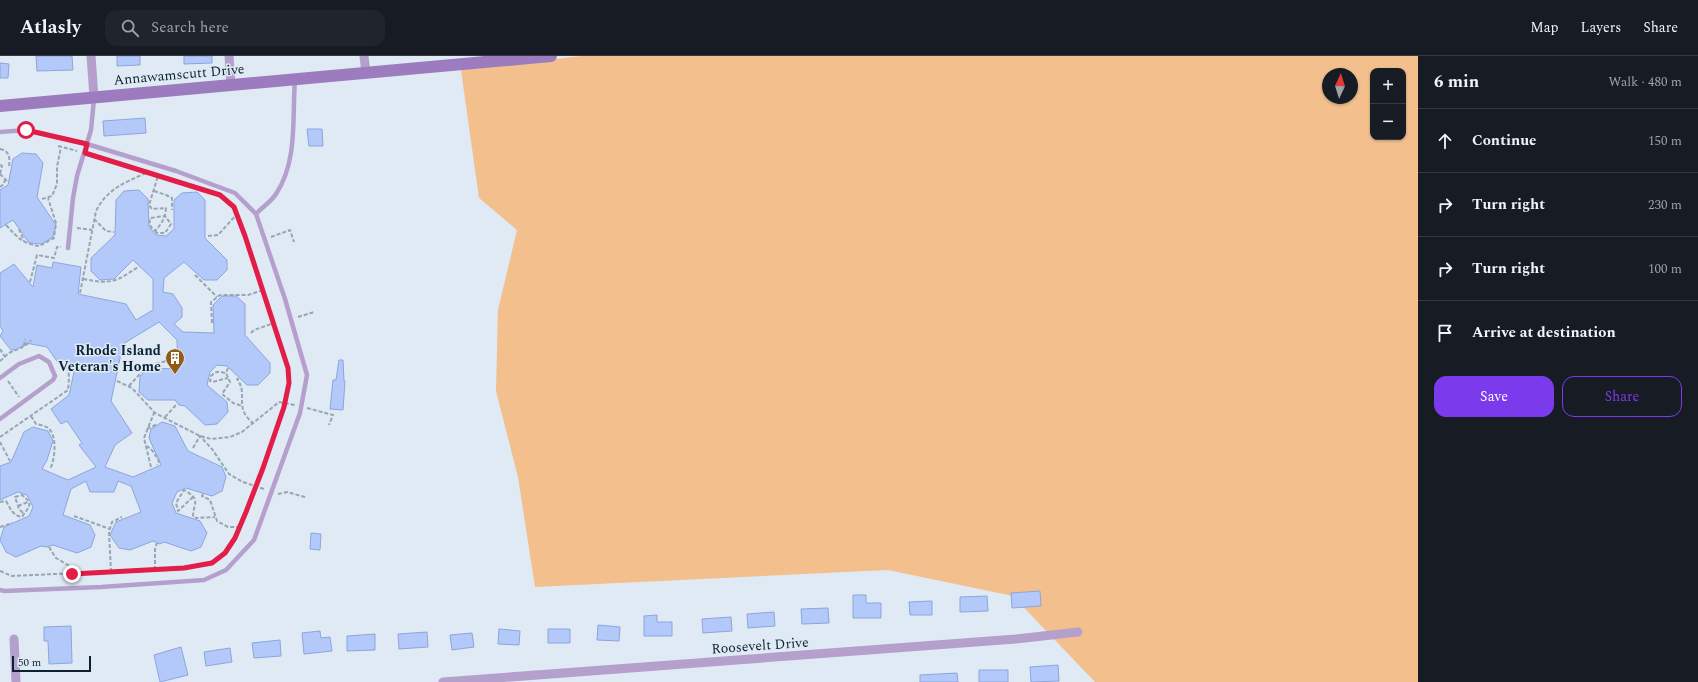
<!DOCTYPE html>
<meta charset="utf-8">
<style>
:root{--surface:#171b24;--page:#20242c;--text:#f1f3f6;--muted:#9ea1a6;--line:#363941;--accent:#7c3aed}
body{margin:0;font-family:Spectral,serif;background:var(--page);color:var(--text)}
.controls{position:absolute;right:12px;top:12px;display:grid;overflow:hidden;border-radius:8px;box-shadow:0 1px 3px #0004}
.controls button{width:36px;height:36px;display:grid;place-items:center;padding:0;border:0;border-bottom:1px solid var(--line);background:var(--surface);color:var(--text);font:20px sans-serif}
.compass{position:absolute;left:1322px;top:12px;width:36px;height:36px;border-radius:50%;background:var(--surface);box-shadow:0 1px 3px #0004;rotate:4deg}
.scale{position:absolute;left:12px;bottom:10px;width:79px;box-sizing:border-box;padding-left:4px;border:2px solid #0c2233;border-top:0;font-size:11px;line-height:14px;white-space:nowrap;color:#0c2233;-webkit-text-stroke:3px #dfeaf4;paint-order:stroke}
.stop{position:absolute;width:12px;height:12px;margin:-9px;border:3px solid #e11d48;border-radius:50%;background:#fff}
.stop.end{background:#e11d48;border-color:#fff;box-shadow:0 1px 4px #0008}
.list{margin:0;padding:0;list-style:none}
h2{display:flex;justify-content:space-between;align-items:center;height:52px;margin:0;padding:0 16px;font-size:17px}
h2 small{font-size:13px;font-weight:400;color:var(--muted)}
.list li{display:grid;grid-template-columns:26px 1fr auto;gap:12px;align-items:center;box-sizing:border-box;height:64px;padding:0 16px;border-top:1px solid var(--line)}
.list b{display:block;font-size:15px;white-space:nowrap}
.list em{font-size:13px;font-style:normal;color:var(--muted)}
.actions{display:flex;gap:8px;padding:12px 16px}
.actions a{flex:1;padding:9px 0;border:1px solid var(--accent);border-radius:12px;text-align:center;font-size:14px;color:var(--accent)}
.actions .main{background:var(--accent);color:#fff}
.icon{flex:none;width:22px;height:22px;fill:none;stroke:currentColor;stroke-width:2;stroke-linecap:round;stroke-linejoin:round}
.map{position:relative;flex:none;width:1418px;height:626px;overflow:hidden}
header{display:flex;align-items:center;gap:24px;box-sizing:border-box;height:56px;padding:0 20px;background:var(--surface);border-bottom:1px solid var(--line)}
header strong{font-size:19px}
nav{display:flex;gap:22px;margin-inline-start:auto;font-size:14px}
.search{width:280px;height:36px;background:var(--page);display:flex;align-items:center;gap:10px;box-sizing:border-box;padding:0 14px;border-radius:12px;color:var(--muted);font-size:15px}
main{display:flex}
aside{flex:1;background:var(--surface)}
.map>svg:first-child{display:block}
.green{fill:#f2bf8d;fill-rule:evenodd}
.building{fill:#b3c9f9;stroke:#8ca5de}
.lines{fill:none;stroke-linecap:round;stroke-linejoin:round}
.path{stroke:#97a6b2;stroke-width:2;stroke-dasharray:4 2;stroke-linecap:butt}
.lane{stroke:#b5a0cd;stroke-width:4.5}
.street{stroke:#b5a0cd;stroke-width:9}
.secondary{stroke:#9c7cbe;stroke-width:12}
.route{stroke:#e11d48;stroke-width:5}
.labels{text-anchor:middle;stroke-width:3;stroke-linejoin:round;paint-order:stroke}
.street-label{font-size:14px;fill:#0c2233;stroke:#dfeaf4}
.poi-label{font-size:14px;font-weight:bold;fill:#0c2233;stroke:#dfeaf4;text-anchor:end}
</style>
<header>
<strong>Atlasly</strong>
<div class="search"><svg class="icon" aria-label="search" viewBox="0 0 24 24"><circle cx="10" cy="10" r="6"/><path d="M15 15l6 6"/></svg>Search here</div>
<nav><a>Map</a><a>Layers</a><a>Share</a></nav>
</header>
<main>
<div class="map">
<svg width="1418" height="626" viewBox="0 0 1418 626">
<rect width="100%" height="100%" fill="#dfeaf4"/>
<!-- green -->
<path class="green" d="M582,0H1418V626H1095L1013,540L888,514L535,531L518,421L496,335L498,254L517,174L479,142L461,14ZM1373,15H1403V81H1373ZM1328,18H1352V42H1328Z"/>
<!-- building -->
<path class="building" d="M36,0H72L73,14L37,15Z
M117,0H140V9L117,10Z
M184,0H212V7L184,8Z
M0,7L9,8L8,22H0Z
M145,62L146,77L104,80L103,65Z
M307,73H322L323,90H309Z
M22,97L36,98L43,107L37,141L56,169L53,181L42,188L29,187L13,164L0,172V134L8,129L13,103Z
M139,134L148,143L149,171L156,179L166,180L174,173V144L182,137L197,136L205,144V182L227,204V214L217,224H204L184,206L164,222L163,236L173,238L182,252V261L174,268L183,276L214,277L213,249L222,240H236L245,248V279L270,307V317L258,329H247L227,310L217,309L210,316L207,329L227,346L228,356L217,368L205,369L185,350L179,349L175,344H148L139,336L140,320L149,312L178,313L177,284L159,266L123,288L111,345L132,377L115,389L105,411L133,421L161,409L149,382L151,373L162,366L175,370L188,395L222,411L226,421L222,435L212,440L186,432L177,436L172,447L176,457L200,465L207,477L201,491L191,495L164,486L160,488L153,485L130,494L119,492L110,479L116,466L141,456L131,430L118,425L114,436H90L86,425L71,433L63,459L90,469L95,479L91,491L77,497L53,489L46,491L41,490L16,501L6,496L0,484L4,471L29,460L33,451L27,439L18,436L0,444V410L11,406L24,376L33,371L48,375L53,385L47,404L42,413L68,424L96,411L79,389L82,387L67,365L61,368L51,353L69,339L74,316L66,303L59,308L47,291L26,287L16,294H11L0,280L3,275L0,270V217L14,208L33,231L37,209L52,212L53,206L81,211L78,238L126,248L136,264L153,254V223L133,204L114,223L100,224L91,215V202L115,179L116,144L124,135Z
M339,304H343L344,325H345L343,354L330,353L333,324H336Z
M311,477L321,478L320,494L310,493Z
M1040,535L1041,550L1012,552L1011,537Z
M853,539H866V547H881V562H853Z
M987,540L988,555L960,556V541Z
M932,545V559H910L909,546Z
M828,552L829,567L802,568L801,553Z
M774,556L775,570L748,572L747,558Z
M657,559V566H672V580H644V560Z
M731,561L732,575L703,577L702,563Z
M598,569L620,571L619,585L597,584Z
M71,570L72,607L49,608L48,585H44V571Z
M499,573L520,575L519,589L498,588Z
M548,573H570V587H548Z
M320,575L321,582L330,581L332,595L304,598L302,577Z
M427,576L428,591L399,593L398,578Z
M472,577L474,591L452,594L450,579Z
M375,578V594L347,595V580Z
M280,584L281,600L254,602L252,587Z
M181,591L188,619L160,626L154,599Z
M230,592L232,606L206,610L204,596Z
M1058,609L1059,625L1031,626L1030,611Z
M979,614H1008V626H979Z
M957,617L958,626H920V619Z"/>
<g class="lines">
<!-- path -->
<path class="path" d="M58,90L77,95
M0,93C10,95 10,102 9,111
M91,99L192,130
M0,109L2,110L0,118
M0,118L7,125
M0,131L4,128L5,123
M154,135L166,139L172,142V154
M42,143L52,140L57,128V111L61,91
M94,163L106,175L114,176
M6,169C18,182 22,187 39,190L54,182L56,167L48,142
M77,172L92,174
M19,173L24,185
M155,175L157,177H165L171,168L165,160L150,162C149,168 150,171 155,175C162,167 165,163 166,152L152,153L149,149L158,120
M208,180L218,179L237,158
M271,181L290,174L294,186
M195,219L217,241
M83,223C111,228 114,227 138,211
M30,226L37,199L54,202L57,191H61
M80,237L96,155C107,133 124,127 146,117
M298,261L314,256
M212,267L211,246L220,239H248L263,234
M251,277L254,274L274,267
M24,290L25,283
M0,293L5,301
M0,305C4,302 7,298 11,296C18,293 26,291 31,284
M228,312L226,317L230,326L222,338L233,347L242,350
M225,317C219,315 216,315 211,320L210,325L212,326L228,322
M239,323H237C249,339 233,351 253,367
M8,325L19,341
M117,325L132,332L155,357L200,380L211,383L230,381L242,376L279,346L295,349
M129,330L147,310L174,303
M307,352L333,359L329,369
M31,360L36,368C41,369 47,370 50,374C57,382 55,404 50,413
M165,361L177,348
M147,373L157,368
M0,381L68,334C69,325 70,316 66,308
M0,386L10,405
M146,390C153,393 155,399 159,405L157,409
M193,392L200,380L212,393L229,418L243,426L264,433
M151,411L144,382L154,357
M203,438L202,440L210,444L217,465L228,471H240
M278,438L287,436L305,441
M193,441L178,455L176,447L184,434C202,444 193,447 193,461L197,462L215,461
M0,446L6,445C10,452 13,460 22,461C28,451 35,449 22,439L15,441L19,453L24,458
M18,450L28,446
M74,460L110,473
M0,471L12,467
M49,491L56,502L68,509L72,518
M155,514V493L157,487
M0,515L12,520L184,512C198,509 212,508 223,498C240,483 288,352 289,327C289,322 288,317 288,312L245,180L234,151L222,141
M111,516L109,476L112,466L122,461"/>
<!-- lane -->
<path class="lane" d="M0,76L26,74L87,88L176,115L235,137L256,158L285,243L307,319L300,357L254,484L226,514L204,524L101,531L4,535L0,534
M256,158C262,151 271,146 276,138C298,105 292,62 295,23
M68,192L73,142L77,120L91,74L94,43
M0,322L19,308L39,300L49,306L55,320L53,324L0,363"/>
<!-- street -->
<path class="street" d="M91,0L94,41
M229,0L231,28
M364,0L366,17
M14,583L16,626
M443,626L1016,583L1078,576"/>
<!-- secondary -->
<path class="secondary" d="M0,50L551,0"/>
</g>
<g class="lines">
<!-- route -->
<path class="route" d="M26,74L87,88L85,97L220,139L234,151L245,180L288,312L289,327L284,351L263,412L246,456L235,482L225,497L212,507L184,512L72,518"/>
</g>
<!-- icons -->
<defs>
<symbol id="building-pin" viewBox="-11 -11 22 30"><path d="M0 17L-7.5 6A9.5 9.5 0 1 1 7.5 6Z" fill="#935b15" stroke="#dfeaf4"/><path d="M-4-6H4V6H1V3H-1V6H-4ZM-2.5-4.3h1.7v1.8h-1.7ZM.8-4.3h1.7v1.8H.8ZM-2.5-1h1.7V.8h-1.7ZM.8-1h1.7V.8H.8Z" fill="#fff"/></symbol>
</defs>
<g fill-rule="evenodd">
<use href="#building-pin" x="164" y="291" width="22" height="30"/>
</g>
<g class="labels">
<!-- street labels -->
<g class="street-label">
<text transform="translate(179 18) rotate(-5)" y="5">Annawamscutt Drive</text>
<text transform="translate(760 589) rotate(-4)" y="5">Roosevelt Drive</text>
</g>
<!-- poi labels -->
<g class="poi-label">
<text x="161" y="299">Rhode Island<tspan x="161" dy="16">Veteran's Home</tspan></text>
</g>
</g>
</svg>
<div class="controls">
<button>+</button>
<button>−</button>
</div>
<svg class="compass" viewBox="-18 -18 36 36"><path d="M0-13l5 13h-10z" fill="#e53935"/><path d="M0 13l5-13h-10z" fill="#9ea1a6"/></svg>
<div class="scale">50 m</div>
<div class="stop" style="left:26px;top:74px"></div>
<div class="stop end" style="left:72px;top:518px"></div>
</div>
<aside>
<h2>6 min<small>Walk · 480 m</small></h2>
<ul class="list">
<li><svg class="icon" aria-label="ahead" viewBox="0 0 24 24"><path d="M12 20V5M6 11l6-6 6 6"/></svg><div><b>Continue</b></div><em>150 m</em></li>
<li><svg class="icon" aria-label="right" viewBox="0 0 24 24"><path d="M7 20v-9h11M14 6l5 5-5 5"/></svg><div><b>Turn right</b></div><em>230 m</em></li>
<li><svg class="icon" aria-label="right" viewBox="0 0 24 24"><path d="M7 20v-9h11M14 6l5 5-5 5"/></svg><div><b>Turn right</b></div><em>100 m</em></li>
<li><svg class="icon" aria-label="arrive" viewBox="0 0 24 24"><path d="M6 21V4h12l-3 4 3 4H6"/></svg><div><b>Arrive at destination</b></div></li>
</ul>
<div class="actions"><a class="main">Save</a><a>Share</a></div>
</aside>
</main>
